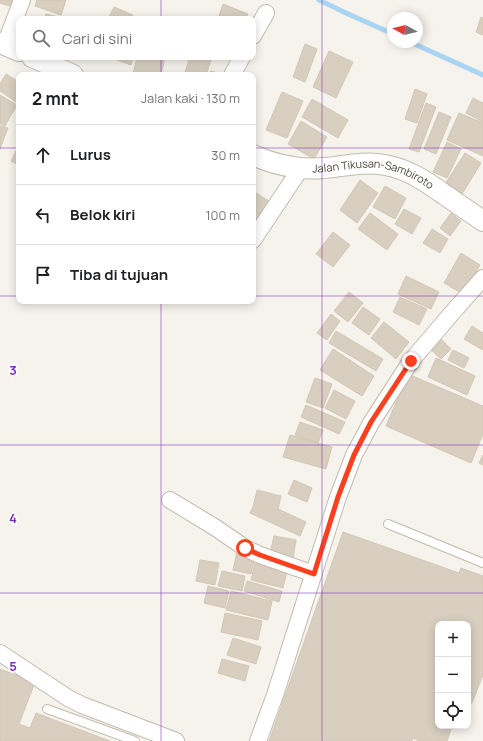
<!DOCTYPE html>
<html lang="id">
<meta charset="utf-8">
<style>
:root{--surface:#fff;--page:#f2f2f2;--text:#202124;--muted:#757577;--line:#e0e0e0}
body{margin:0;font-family:Manrope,sans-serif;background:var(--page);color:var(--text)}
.controls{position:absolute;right:12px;bottom:12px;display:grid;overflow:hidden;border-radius:8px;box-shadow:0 2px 10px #0003}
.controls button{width:36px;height:36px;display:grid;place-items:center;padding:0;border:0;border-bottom:1px solid var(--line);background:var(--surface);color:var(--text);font:20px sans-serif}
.compass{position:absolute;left:387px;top:12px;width:36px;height:36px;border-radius:50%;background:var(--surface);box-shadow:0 2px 10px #0003;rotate:278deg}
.stop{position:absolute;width:12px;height:12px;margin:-9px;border:3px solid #fc3f1d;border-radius:50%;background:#fff}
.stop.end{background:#fc3f1d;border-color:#fff;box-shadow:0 1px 4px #0008}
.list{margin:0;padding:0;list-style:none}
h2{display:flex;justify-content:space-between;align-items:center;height:52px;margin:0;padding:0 16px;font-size:17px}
h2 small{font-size:13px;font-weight:400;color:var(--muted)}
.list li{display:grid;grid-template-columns:26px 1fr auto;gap:12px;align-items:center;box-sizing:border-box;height:60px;padding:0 16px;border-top:1px solid var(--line)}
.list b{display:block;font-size:15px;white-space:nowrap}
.list em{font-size:13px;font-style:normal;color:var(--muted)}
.icon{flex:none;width:22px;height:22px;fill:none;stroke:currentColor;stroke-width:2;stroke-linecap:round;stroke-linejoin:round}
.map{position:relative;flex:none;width:483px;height:741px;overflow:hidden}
.search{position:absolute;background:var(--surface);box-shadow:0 2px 10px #0003;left:16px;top:16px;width:240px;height:44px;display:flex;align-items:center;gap:10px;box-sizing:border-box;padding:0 14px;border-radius:8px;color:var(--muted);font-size:15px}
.panel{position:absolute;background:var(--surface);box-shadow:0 2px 10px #0003;left:16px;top:72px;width:240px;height:232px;border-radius:8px}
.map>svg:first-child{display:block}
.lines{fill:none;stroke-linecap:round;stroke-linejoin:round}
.stream{stroke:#a9d4f2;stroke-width:5}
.building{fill:#d8cfc1;stroke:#d3c7b4}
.service-casing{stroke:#c2bbae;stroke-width:10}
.minor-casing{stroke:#c2bbae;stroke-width:18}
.tertiary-casing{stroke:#c2bbae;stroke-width:22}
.service{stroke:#fff;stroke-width:8}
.minor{stroke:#fff;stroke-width:16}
.tertiary{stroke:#fff;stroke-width:20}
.route{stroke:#fc3f1d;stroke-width:5}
.grid{fill:none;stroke:#7b2cbf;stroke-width:1;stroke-opacity:0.55}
.labels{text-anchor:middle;stroke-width:3.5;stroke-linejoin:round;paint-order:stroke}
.street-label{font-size:11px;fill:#4b4439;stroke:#fff}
.grid-label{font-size:13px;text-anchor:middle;font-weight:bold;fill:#7b2cbf;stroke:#fff;stroke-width:3.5;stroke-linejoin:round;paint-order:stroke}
</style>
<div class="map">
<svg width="483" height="741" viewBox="0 0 483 741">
<rect width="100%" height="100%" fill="#f6f3ec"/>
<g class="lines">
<!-- stream -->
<path class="stream" d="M319,0L346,13L393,34
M410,42L483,75"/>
</g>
<!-- building -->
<path class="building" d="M0,0H15L13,7L0,3Z
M37,0H66L61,15L35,6Z
M223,4L248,14L246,19H218Z
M114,7L133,15L131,19H108Z
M46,14L67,19H45Z
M481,17L483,18V35L476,32Z
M305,44L317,49L305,82L293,77Z
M329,51L353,62L336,98L313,87Z
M118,57H133L131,65L117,60Z
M137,57H165L161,75L133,74Z
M190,57H212L206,75H184Z
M211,71L224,75H210Z
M6,74L19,82V104L0,91V84Z
M415,89L427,94L417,123L405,119Z
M282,92L303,101L287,138L266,130Z
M0,95L17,105L5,126L0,124Z
M473,98L483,103V122L466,113Z
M312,99L348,120L338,138L302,117Z
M426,103L436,107L419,152L409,149Z
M439,112L451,117L436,154L424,149Z
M459,113L483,123V156L447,140Z
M301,121L327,137L314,159L288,144Z
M0,126L8,128L0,149Z
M447,142L461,149L447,178L433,172Z
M16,151L19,152V165L11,161Z
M465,153L481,163L462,194L445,184Z
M360,180L378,193L357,223L340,210Z
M385,186L406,198L395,219L373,207Z
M253,191L269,201L254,226L253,225Z
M404,209L421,218L412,234L395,224Z
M370,213L398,234L387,250L358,229Z
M451,213L461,221L450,236L440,228Z
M432,229L448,239L440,253L423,243Z
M333,232L350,245L333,267L316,254Z
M461,253L480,265L463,294L444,283Z
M406,276L439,292L431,309L398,294Z
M349,292L363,303L348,322L334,311Z
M400,297L427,309L419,325L393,312Z
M363,307L380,319L369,335L352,323Z
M331,314L340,321L327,340L317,333Z
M384,322L409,342L396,359L371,338Z
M472,326L483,333V350L464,339Z
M336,331L383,359L376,371L329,343Z
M438,336L451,349L441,359L428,347Z
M333,349L374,376L362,396L320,370Z
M453,350L469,358L464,368L448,360Z
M436,358L475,376L467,395L428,377Z
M408,374L483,406V434L471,463L386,426Z
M315,378L332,384L323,408L306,402Z
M334,390L355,401L346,419L325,408Z
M306,405L345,422L339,434L301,417Z
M300,422L323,430L318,443L295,435Z
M290,435L332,447L326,469L283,457Z
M483,455V465L479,463Z
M294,480L312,488L307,502L288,494Z
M257,490L281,496L278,509L306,522L300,536L250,513L253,507Z
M343,532L459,573L461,568L483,576V675L472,703L468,702V624H438V726H452L447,741H419L413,738L412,741H269Z
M274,536L296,540L293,558L270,554Z
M237,552L255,556L251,574L233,570Z
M200,560L219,563L215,585L196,581Z
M255,563L287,571L283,588L251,580Z
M222,571L245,576L242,591L218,586Z
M247,581L282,591L279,602L244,591Z
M208,586L229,591L225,608L204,603Z
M231,591L272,601L268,620L226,610Z
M225,613L262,621L258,640L221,632Z
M233,638L261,647L256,664L227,655Z
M222,659L249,666L245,681L218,673Z
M0,669L35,682L19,724L30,728L36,713L110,741H0Z"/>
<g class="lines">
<defs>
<path id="service" d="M388,524L483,563
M47,709L135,741"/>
<path id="minor" d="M253,36L266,13
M5,45L22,0
M232,75L242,57
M253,240L301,168
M170,500L216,528L245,548L260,555L314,574
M0,653L68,698L82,705L176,741
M258,741L275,695L338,497L354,455L371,423L411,361L452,313L483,278"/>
<g id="tertiary">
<path d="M0,43L19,51"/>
<path d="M32,57L73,75"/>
<path id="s1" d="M253,155C275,165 301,170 324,168C345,166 365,161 385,165C408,169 427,182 445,195C458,204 470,212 483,221"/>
</g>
</defs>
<!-- service casing -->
<use href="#service" class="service-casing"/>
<!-- minor casing -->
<use href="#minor" class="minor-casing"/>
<!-- tertiary casing -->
<use href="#tertiary" class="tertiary-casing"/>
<!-- service -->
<use href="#service" class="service"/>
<!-- minor -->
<use href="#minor" class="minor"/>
<!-- tertiary -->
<use href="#tertiary" class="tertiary"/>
</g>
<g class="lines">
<!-- route -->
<path class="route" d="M245,548L260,555L314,574L338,497L354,455L371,422L411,361"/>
</g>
<!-- grid -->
<path class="grid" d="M161,0V19M322,0V741M161,57V75M0,148H19M253,148H483M0,296H19M253,296H483M161,301V741M0,445H483M0,593H483"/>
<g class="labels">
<!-- street labels -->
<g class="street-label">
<text dy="4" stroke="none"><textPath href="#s1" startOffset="124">Jalan Tikusan-Sambiroto</textPath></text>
</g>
</g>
<g class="grid-label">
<text x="13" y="375">3</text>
<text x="13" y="523">4</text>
<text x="13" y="671">5</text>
</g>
</svg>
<div class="controls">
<button>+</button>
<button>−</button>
<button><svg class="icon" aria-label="locate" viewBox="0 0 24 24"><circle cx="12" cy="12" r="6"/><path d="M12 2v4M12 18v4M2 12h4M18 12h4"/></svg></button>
</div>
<svg class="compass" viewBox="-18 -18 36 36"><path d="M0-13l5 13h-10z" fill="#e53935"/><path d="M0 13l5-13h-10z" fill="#757577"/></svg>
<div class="stop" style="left:245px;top:548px"></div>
<div class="stop end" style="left:411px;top:361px"></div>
<div class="search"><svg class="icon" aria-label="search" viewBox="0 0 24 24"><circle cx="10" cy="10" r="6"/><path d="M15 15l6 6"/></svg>Cari di sini</div>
<section class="panel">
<h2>2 mnt<small>Jalan kaki · 130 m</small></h2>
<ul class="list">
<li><svg class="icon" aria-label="ahead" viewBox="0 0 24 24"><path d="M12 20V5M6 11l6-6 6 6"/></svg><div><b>Lurus</b></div><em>30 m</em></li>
<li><svg class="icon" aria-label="left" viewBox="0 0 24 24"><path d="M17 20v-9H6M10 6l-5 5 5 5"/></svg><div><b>Belok kiri</b></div><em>100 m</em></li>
<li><svg class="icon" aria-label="arrive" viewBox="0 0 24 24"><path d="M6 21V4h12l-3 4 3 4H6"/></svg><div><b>Tiba di tujuan</b></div></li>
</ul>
</section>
</div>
